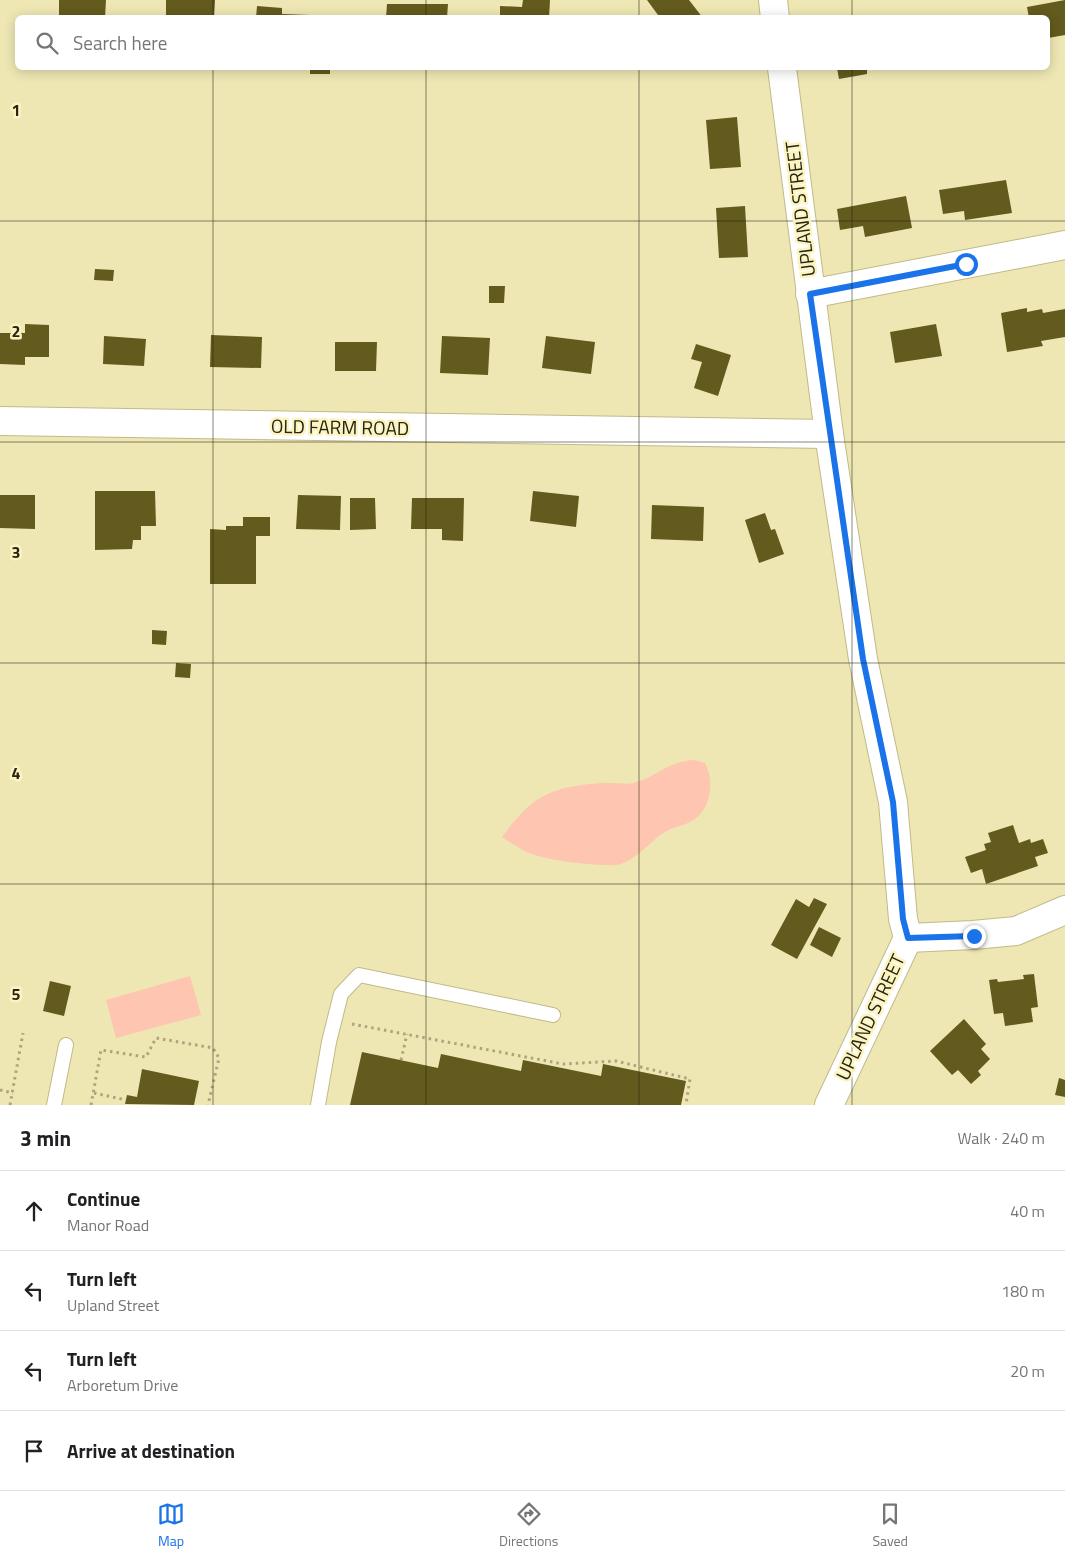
<!DOCTYPE html>
<meta charset="utf-8">
<style>
:root{--surface:#fff;--page:#f6f6f6;--text:#202124;--muted:#757577;--line:#e0e0e0;--accent:#1a73e8}
body{margin:0;font-family:"Titillium Web",sans-serif;background:var(--page);color:var(--text)}
.stop{position:absolute;width:15px;height:15px;margin:-11px;border:4px solid #1a73e8;border-radius:50%;background:#fff}
.stop.end{background:#1a73e8;border-color:#fff;box-shadow:0 1px 5px #0008}
.list{margin:0;padding:0;list-style:none}
h2{display:flex;justify-content:space-between;align-items:center;height:65px;margin:0;padding:0 20px;font-size:21px}
h2 small{font-size:16px;font-weight:400;color:var(--muted)}
.list li{display:grid;grid-template-columns:32px 1fr auto;gap:15px;align-items:center;box-sizing:border-box;height:80px;padding:0 20px;border-top:1px solid var(--line)}
.list b{display:block;font-size:19px;white-space:nowrap}
.list p{margin:0;font-size:16px;white-space:nowrap;color:var(--muted)}
.list em{font-size:16px;font-style:normal;color:var(--muted)}
.icon{flex:none;width:28px;height:28px;fill:none;stroke:currentColor;stroke-width:2;stroke-linecap:round;stroke-linejoin:round}
.map{position:relative;flex:none;width:1065px;height:1105px;overflow:hidden}
.search{position:absolute;background:var(--surface);box-shadow:0 2px 12px #0003;left:15px;right:15px;top:15px;height:55px;display:flex;align-items:center;gap:12px;box-sizing:border-box;padding:0 18px;border-radius:8px;color:var(--muted);font-size:19px}
.sheet{height:385px;background:var(--surface)}
nav{display:flex;justify-content:space-around;align-items:center;box-sizing:border-box;height:70px;border-top:1px solid var(--line);background:var(--surface);font-size:14px;color:var(--muted)}
nav a{display:grid;justify-items:center;gap:2px}
nav .on{color:var(--accent)}
.map>svg:first-child{display:block}
.green{fill:#fec5b1}
.building{fill:#635a1d}
.lines{fill:none;stroke-linecap:round;stroke-linejoin:round}
.lane-casing{stroke:#c1ba89;stroke-width:16}
.street-casing{stroke:#c1ba89;stroke-width:30}
.secondary-casing{stroke:#c1ba89;stroke-width:30}
.path{stroke:#aba57d;stroke-width:3;stroke-dasharray:2.5 4;stroke-linecap:butt}
.lane{stroke:#fff;stroke-width:14}
.street{stroke:#fff;stroke-width:28}
.secondary{stroke:#fff;stroke-width:28}
.route{stroke:#1a73e8;stroke-width:6}
.grid{fill:none;stroke:#272411;stroke-width:1;stroke-opacity:0.55}
.labels{text-anchor:middle;stroke-width:5;stroke-linejoin:round;paint-order:stroke}
.street-label{font-size:19px;fill:#272411;stroke:#fbf4c1}
.grid-label{font-size:16px;text-anchor:middle;font-weight:bold;fill:#272411;stroke:#fbf4c1;stroke-width:5;stroke-linejoin:round;paint-order:stroke}
</style>
<div class="map">
<svg width="1065" height="1105" viewBox="0 0 1065 1105">
<rect width="100%" height="100%" fill="#eee7b4"/>
<!-- green -->
<path class="green" d="M694,760L705,763C715,781 711,810 692,821C683,826 672,827 663,833C650,842 633,863 616,865C596,866 551,861 532,854C522,850 511,843 502,837C533,795 550,787 602,783C611,782 626,785 633,783C656,778 665,762 694,760Z
M190,976L201,1015L116,1038L106,1000Z"/>
<!-- building -->
<path class="building" d="M59,0H106L105,18H59Z
M166,0H215L214,18H166Z
M523,0H550L549,18H500V6L522,7Z
M647,0H689L703,18H655L658,15Z
M1065,0V35L1048,38V18H1029L1027,7Z
M387,4H448L447,18H386Z
M257,6L282,8V14L310,15V18H256Z
M310,68H330V74H310Z
M837,68H877L867,70V74L839,79Z
M737,117L741,167L710,169L706,120Z
M1006,180L1012,213L965,220L964,211L943,214L939,190Z
M906,196L912,228L865,237L863,226L840,230L837,209Z
M745,206L748,257L719,258L716,208Z
M95,269L114,270L113,281L94,280Z
M489,286H505L504,303H489Z
M1027,308V312L1042,309L1043,313L1065,309V337L1041,341L1043,346L1007,352L1001,313Z
M25,324L49,325V357H25V365L0,364V333H25Z
M936,324L942,356L895,363L890,332Z
M211,335L262,337L261,368L210,367Z
M104,336L146,339L144,366L103,364Z
M442,336L490,338L488,375L440,373Z
M546,336L595,342L591,374L542,368Z
M335,342H377L376,371H335Z
M696,344L731,355L718,396L694,388L702,362L691,359Z
M95,491H155L156,526H141V540H133L132,549L95,550Z
M533,491L579,496L576,527L530,521Z
M0,495H35V529L0,528Z
M298,495L341,496L340,530L296,529Z
M350,498H375L376,529L350,530Z
M412,498H464L463,541L442,540V529H411Z
M652,505L704,507L703,541L651,539Z
M765,513L771,530L775,529L784,554L759,563L745,520Z
M243,517H270V536H256V584H210V529L226,530V526H243Z
M152,630L167,631L166,645L152,644Z
M176,663L191,664L190,678L175,677Z
M1013,825L1019,843L1030,839L1031,843L1043,839L1048,853L1035,857L1038,866L986,884L982,869L971,873L965,857L986,850L984,844L991,842L988,833Z
M814,898L827,904L797,959L771,945L796,899L809,907Z
M819,927L841,938L832,957L810,945Z
M1034,974L1038,1007L1031,1008L1033,1022L1005,1026L1003,1013L994,1014L989,980L997,979L998,982L1024,979L1023,975Z
M50,981L71,986L64,1016L43,1011Z
M964,1019L986,1044L981,1049L990,1059L978,1071L981,1075L971,1084L958,1070L952,1075L930,1051Z
M362,1052L438,1068L441,1054L521,1071L523,1060L601,1076L603,1064L686,1081L681,1105H350Z
M142,1069L199,1081L194,1105L125,1104L127,1095L137,1097Z
M1059,1078L1065,1080V1097L1055,1095Z"/>
<g class="lines">
<defs>
<path id="lane" d="M54,1105L66,1045
M318,1105L329,1042L341,994L359,975L553,1015"/>
<path id="street" d="M810,294L1065,245
M0,421L829,434
M908,938L973,935L1016,931L1065,910"/>
<path id="secondary" d="M773,0L775,18
M782,68L829,434L863,659L893,802L903,919L908,938L829,1105"/>
</defs>
<!-- lane casing -->
<use href="#lane" class="lane-casing"/>
<!-- street casing -->
<use href="#street" class="street-casing"/>
<!-- secondary casing -->
<use href="#secondary" class="secondary-casing"/>
<!-- path -->
<path class="path" d="M352,1024L563,1064L616,1061L690,1079L686,1104
M401,1060L407,1034
M0,1090L13,1093
M94,1093L126,1100
M10,1105L23,1033
M91,1105L101,1050L146,1057L156,1038L213,1048L219,1058L208,1105"/>
<!-- lane -->
<use href="#lane" class="lane"/>
<!-- street -->
<use href="#street" class="street"/>
<!-- secondary -->
<use href="#secondary" class="secondary"/>
</g>
<g class="lines">
<!-- route -->
<path class="route" d="M966,264L810,294L863,659L893,802L903,919L908,938L974,936"/>
</g>
<!-- grid -->
<path class="grid" d="M213,0V18M426,0V18M639,0V18M852,0V18M213,68V1105M426,68V1105M639,68V1105M852,68V1105M0,221H1065M0,442H1065M0,663H1065M0,884H1065"/>
<g class="labels">
<!-- street labels -->
<g class="street-label">
<text transform="translate(800 209) rotate(-97)" y="7">UPLAND STREET</text>
<text transform="translate(340 427) rotate(1)" y="7">OLD FARM ROAD</text>
<text transform="translate(870 1017) rotate(-65)" y="7">UPLAND STREET</text>
</g>
</g>
<g class="grid-label">
<text x="16" y="116">1</text>
<text x="16" y="337">2</text>
<text x="16" y="558">3</text>
<text x="16" y="779">4</text>
<text x="16" y="1000">5</text>
</g>
</svg>
<div class="stop" style="left:966px;top:264px"></div>
<div class="stop end" style="left:974px;top:936px"></div>
<div class="search"><svg class="icon" aria-label="search" viewBox="0 0 24 24"><circle cx="10" cy="10" r="6"/><path d="M15 15l6 6"/></svg>Search here</div>
</div>
<section class="sheet">
<h2>3 min<small>Walk · 240 m</small></h2>
<ul class="list">
<li><svg class="icon" aria-label="ahead" viewBox="0 0 24 24"><path d="M12 20V5M6 11l6-6 6 6"/></svg><div><b>Continue</b><p>Manor Road</p></div><em>40 m</em></li>
<li><svg class="icon" aria-label="left" viewBox="0 0 24 24"><path d="M17 20v-9H6M10 6l-5 5 5 5"/></svg><div><b>Turn left</b><p>Upland Street</p></div><em>180 m</em></li>
<li><svg class="icon" aria-label="left" viewBox="0 0 24 24"><path d="M17 20v-9H6M10 6l-5 5 5 5"/></svg><div><b>Turn left</b><p>Arboretum Drive</p></div><em>20 m</em></li>
<li><svg class="icon" aria-label="arrive" viewBox="0 0 24 24"><path d="M6 21V4h12l-3 4 3 4H6"/></svg><div><b>Arrive at destination</b></div></li>
</ul>
</section>
<nav>
<a class="on"><svg class="icon" aria-label="map" viewBox="0 0 24 24"><path d="M3 6l6-2 6 2 6-2v14l-6 2-6-2-6 2zM9 4v14M15 6v14"/></svg>Map</a>
<a><svg class="icon" aria-label="directions" viewBox="0 0 24 24"><path d="M12 3l9 9-9 9-9-9zM9 14v-3h6M13 9l2 2-2 2"/></svg>Directions</a>
<a><svg class="icon" aria-label="saved" viewBox="0 0 24 24"><path d="M7 4h10v16l-5-4-5 4z"/></svg>Saved</a>
</nav>
